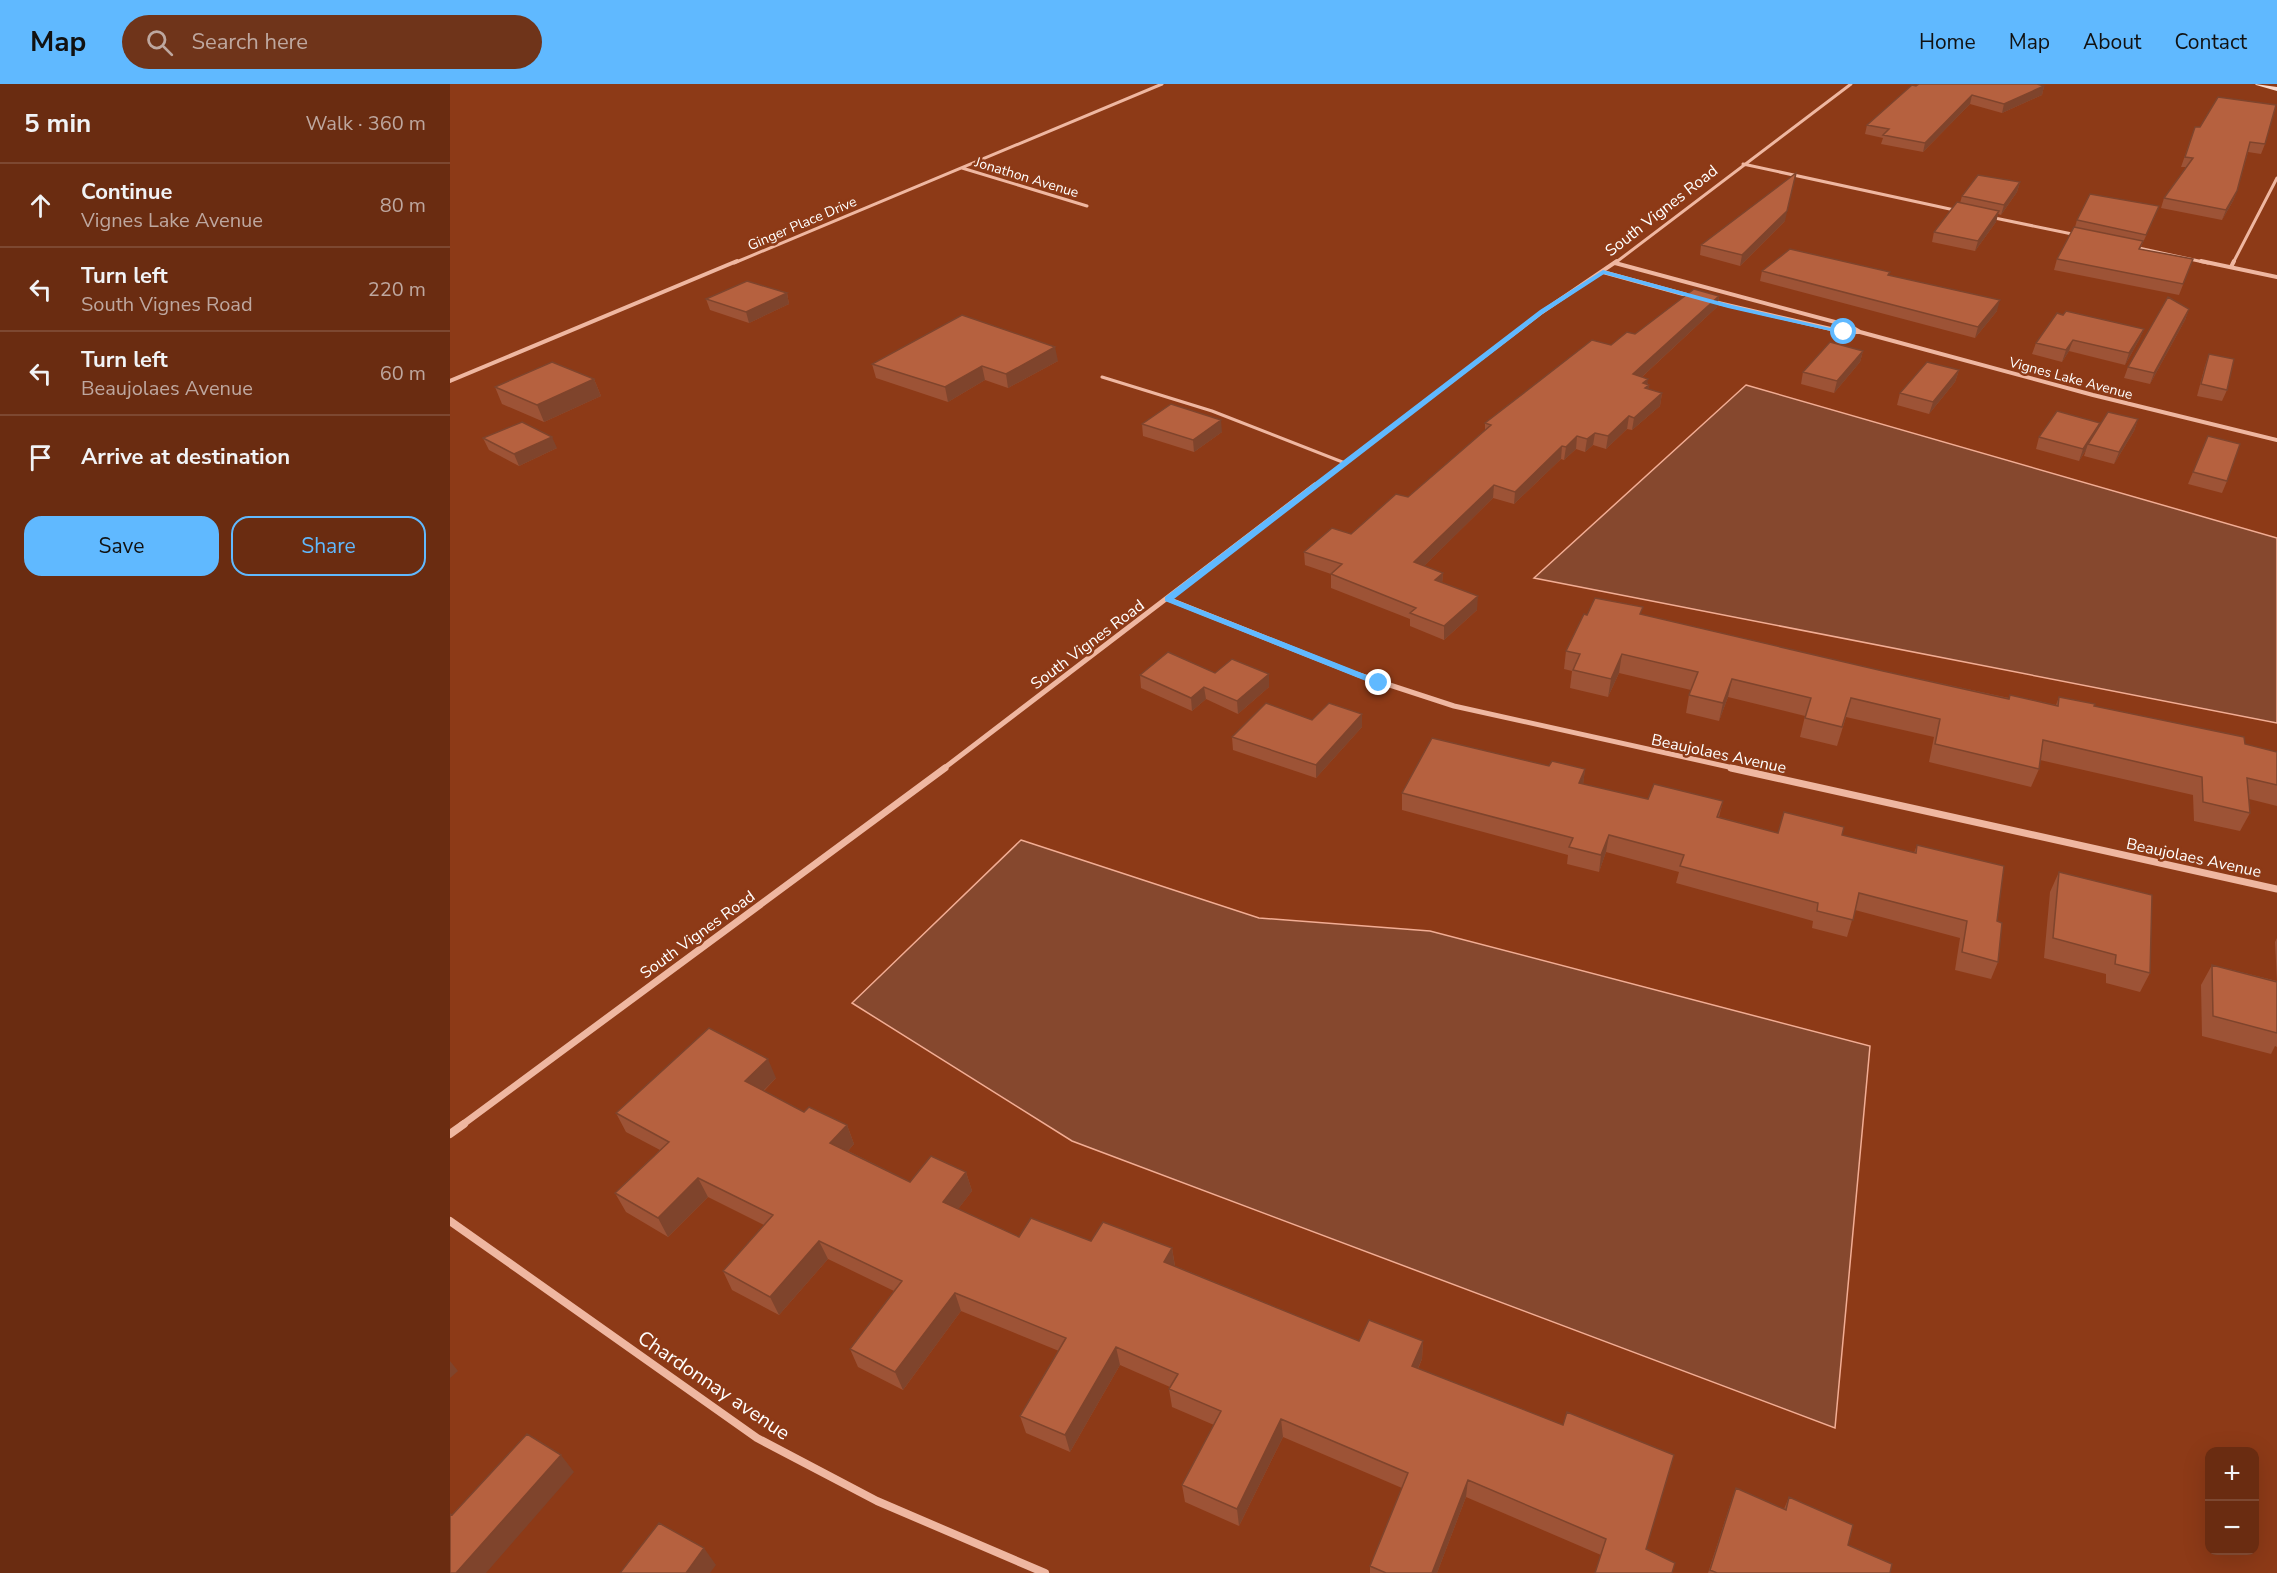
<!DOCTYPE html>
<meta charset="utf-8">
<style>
:root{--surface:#6a2c11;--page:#6f341a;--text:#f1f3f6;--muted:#bea79f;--line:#7d4831;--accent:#60b9ff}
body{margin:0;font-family:"Nunito Sans",sans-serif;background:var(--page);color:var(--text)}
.controls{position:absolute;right:18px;bottom:18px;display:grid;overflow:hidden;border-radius:12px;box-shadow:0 6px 24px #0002}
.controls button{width:54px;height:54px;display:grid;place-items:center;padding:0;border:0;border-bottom:2px solid var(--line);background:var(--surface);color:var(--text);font:30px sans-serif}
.stop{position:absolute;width:18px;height:18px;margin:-14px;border:4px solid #60b9ff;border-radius:50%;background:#fff}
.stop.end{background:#60b9ff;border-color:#fff;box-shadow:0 2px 6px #0008}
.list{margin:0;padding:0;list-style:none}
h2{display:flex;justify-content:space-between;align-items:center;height:78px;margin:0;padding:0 24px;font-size:26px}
h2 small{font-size:20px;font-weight:400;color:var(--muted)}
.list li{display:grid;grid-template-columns:39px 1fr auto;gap:18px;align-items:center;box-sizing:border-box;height:84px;padding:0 24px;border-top:2px solid var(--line)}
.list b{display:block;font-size:22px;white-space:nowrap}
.list p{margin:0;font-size:20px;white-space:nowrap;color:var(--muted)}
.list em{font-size:20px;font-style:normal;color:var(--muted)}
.actions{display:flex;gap:12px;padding:18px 24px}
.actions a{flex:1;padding:14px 0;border:2px solid var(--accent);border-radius:18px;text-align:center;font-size:21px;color:var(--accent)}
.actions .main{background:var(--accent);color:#111}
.icon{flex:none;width:33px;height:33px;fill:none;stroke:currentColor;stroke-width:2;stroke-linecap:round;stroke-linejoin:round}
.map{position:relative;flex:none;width:1827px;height:1489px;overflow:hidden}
header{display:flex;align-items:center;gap:36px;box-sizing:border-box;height:84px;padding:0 30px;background:var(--accent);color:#111}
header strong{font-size:28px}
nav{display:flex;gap:33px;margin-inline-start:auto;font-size:21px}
.search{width:420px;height:54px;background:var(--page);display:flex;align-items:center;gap:15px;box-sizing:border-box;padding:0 21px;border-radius:33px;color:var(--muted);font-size:22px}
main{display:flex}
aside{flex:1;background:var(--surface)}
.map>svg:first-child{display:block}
.water{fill:#86482e;stroke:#f2ad94;stroke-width:1.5}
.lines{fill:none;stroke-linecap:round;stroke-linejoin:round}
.lane{stroke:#efb7a1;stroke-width:3}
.street-far4{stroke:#efb7a1;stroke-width:3}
.street-far3{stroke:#efb7a1;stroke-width:4}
.street-far2{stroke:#efb7a1;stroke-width:5}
.street-far1{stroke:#efb7a1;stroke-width:7}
.street{stroke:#efb7a1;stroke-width:8}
.secondary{fill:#fbdccf;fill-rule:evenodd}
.wall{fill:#9d5336}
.shaded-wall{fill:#7f442c}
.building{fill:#b6613f;stroke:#7f442c;stroke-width:1.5}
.route{fill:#60b9ff}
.labels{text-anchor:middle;stroke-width:5;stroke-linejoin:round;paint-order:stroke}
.far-street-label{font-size:14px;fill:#fff;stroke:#8d3a17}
.street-label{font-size:16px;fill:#fff;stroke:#8d3a17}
.near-street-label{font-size:20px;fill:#fff;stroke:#8d3a17}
</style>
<header>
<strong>Map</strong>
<div class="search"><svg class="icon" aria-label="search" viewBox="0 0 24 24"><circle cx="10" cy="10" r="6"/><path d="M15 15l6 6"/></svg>Search here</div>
<nav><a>Home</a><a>Map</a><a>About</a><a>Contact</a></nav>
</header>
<main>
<aside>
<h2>5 min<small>Walk · 360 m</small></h2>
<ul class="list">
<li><svg class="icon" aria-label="ahead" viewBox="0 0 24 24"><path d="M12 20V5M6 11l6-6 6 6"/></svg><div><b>Continue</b><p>Vignes Lake Avenue</p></div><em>80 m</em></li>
<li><svg class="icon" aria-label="left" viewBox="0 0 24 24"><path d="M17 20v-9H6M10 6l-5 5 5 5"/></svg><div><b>Turn left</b><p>South Vignes Road</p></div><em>220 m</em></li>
<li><svg class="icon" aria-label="left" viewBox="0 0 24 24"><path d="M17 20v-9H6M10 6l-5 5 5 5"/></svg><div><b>Turn left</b><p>Beaujolaes Avenue</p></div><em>60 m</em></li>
<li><svg class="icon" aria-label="arrive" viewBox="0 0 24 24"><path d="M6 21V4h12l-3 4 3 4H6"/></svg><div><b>Arrive at destination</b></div></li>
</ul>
<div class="actions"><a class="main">Save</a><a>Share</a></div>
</aside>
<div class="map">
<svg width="1827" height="1489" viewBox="0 0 1827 1489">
<rect width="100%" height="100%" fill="#8d3a17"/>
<!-- water -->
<path class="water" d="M1296,301L1827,454V639L1084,494Z
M571,756L809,834L980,847L1420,962L1385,1344L622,1057L402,919Z"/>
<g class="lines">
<!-- lane -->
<path class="lane" d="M652,293L762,327L895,379"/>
<!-- street-far4 -->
<path class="street-far4" d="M1293,80L1509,127
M512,84L637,122
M1540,133L1627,151
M1684,163L1758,179
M284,179L712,0
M1165,179L1401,0
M1783,179L1827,94"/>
<!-- street-far3 -->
<path class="street-far3" d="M1751,177L1827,193
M1165,179L1400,242L1410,248
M1781,183L1784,177
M1153,188L1244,213
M1260,217L1394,248H1410L1643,311L1827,356
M0,297L287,177
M863,403L1092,228L1167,177"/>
<!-- street-far2 -->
<path class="street-far2" d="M718,515L906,590L1004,622L1288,685
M493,685L865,401"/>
<!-- street-far1 -->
<path class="street-far1" d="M1281,684L1827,805
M12,1041L495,684"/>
<!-- street -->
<path class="street" d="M0,1050L14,1040
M0,1137L307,1354L427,1417L595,1489"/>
<!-- secondary -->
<path class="secondary" d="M1805,0L1827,3V7L1806,1Z"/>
</g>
<!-- wall -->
<path class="wall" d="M1466,2H1594L1592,11L1552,29L1520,20L1473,68L1431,60L1433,54L1415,50L1417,41Z
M1745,43L1815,60L1811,70L1798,68L1787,107L1783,117L1772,136L1711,124L1714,114L1736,83H1731Z
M1570,98L1567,108L1551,131L1548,130L1546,138L1525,167L1482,158L1484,148L1510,119L1512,112Z
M1709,122L1705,132L1690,165L1743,175L1729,211L1604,186L1607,175L1625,143L1627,136Z
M1335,137L1290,182L1250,171L1251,161Z
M1312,187L1440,192L1547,227L1525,254L1310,197Z
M337,209L339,220L299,239L260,226L256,215Z
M1269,212L1267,223L1192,293L1199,301L1198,305L1212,309L1210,322L1182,346L1177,345L1156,365L1143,361L1135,368L1126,365L1114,376L1111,375L1064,420L1043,414L974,482L993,489L992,499L1027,526L994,556L960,542V535L881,504V490L855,481L854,468L901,450L958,413L1035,346V339L1161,261Z
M1739,225L1735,236L1700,300L1674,294L1678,283Z
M1694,245L1689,256L1675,281L1619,267L1612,278L1582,270L1586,259Z
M1413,267L1410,278L1384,309L1351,300L1353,288Z
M1759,270L1777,306L1772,317L1747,312L1755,282Z
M608,277L558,304L535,296L498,318L426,294L422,280Z
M1509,286L1505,298L1479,330L1447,321L1450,309Z
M144,295L151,312L94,338L52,320L45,303Z
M1688,335L1684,347L1664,380L1634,372L1636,366L1629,377L1586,365L1589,353L1650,339L1648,343Z
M692,340L772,348L744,368L693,352Z
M1758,352L1777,397L1772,409L1738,400Z
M33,354L107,364L69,382L39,366Z
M1137,531H1191L1433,587L1559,614L1560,611L1606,621L1609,613L1644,622L1827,668V722L1799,715L1800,729L1790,747L1744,737L1743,711L1590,676L1589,685L1581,703L1479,678L1484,653L1396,633L1387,662L1350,653L1355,632L1278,613L1269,637L1236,629L1239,611L1241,606L1169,589L1158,613L1120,604L1122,587L1114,585L1116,567Z
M765,589L819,603L788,630L756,615L742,627L691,604L690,591Z
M862,636L912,643L866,694L783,666L782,653Z
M1099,682L1135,685L1133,700L1198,715L1273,717L1269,733L1328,749L1392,751L1464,769L1467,761L1547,837L1548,878L1541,895L1505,886L1510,854L1405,826L1397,853L1362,844L1363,837L1226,799L1229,788L1156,768L1149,788L1117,780L1118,771L952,726V709Z
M1609,788L1700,889L1690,908L1656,899V890L1594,874L1600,808Z
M1827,854V963L1825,962L1821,970L1752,952L1751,901L1762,881L1827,897L1825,858Z
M326,994L314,1007L354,1028L397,1041L404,1060L398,1067L460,1098L516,1088L522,1107L508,1125L569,1153L641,1157L722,1164L725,1182L909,1257H973L972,1275L968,1285L1113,1341L1224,1371L1151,1471L1016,1413L987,1489H920V1482L952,1404L833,1353L789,1442L735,1418L732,1401L764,1341L722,1323L719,1305L720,1303L670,1281L620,1368L576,1349L570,1332L609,1267L511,1227L453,1306L408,1283L400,1265L444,1207L378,1175L329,1231L282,1206L273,1187L314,1141L258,1113L218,1153L176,1128L165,1109L210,1066L176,1048L166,1029Z
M1286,1404L1334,1425L1339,1413L1398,1461L1440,1489H1258L1280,1421Z"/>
<!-- shaded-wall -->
<path class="shaded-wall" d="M1594,2L1592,11L1552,29L1554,20Z
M1522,11L1520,20L1473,68L1475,59Z
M1346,89L1335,137L1290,182L1292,171Z
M1570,98L1567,108L1551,131L1554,121Z
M1787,107L1783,117L1772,136L1776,126Z
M1549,127L1546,138L1525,167L1528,157Z
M337,209L339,220L299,239L296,228Z
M1269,212L1267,223L1181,303L1183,290Z
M1550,216L1547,227L1525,254L1528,243Z
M1739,225L1735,236L1700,300L1704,289Z
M1694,245L1689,256L1675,281L1679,269Z
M1623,256L1619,267L1612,278L1616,266Z
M605,263L608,277L558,304L556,290Z
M1413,267L1410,278L1384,309L1387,297Z
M532,282L535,296L498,318L495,303Z
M1509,286L1505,298L1479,330L1483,318Z
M144,295L151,312L94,338L87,321Z
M1198,295L1197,302L1199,301L1197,313L1193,299Z
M1212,309L1210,322L1182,346L1184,334Z
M1179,332L1177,345L1156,365L1158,352Z
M1688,335L1684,347L1664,380L1669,368Z
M771,336L772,348L744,368L743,356Z
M1650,339L1646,350L1638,360L1636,366L1629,377L1633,365Z
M1145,349L1143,361L1135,368L1137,355Z
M1127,352L1126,365L1114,376L1116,363Z
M102,353L107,364L69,382L64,370Z
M1112,362L1111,375L1064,420L1065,408Z
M1044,401L1043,414L964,492V478Z
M993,489L992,502L985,496Z
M1028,512L1027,526L994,556V542Z
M1172,570L1169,589L1158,613L1161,595Z
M819,590V603L788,630L787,617Z
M1282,595L1278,613L1269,637L1273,619Z
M754,603L756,615L742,627L741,614Z
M912,630V643L866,694V681Z
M1135,685L1133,702L1129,699Z
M1159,751L1156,768L1149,788L1151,771Z
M318,975L326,994L304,1016L295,997Z
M397,1041L404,1060L388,1078L380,1059Z
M516,1088L522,1107L499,1137L493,1118Z
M248,1094L258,1113L218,1153L208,1134Z
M369,1157L378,1175L329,1231L320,1213Z
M722,1164L725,1183L714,1178Z
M505,1209L511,1227L453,1306L445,1288Z
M973,1257L972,1275L961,1300L962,1282Z
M666,1263L670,1281L620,1368L615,1351Z
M0,1277L8,1287L0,1294Z
M831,1335L833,1353L789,1442L787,1425Z
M111,1371L124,1388L36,1489H6Z
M1018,1396L1016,1413L987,1489H982Z
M254,1464L266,1481L260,1489H236Z"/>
<!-- building -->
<path class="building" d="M1469,0H1587L1594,2L1554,20L1522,11L1475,59L1433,51L1439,45L1417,41L1462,1L1466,2Z
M1768,13L1826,21L1815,60L1800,58L1787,107L1776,126L1714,114L1743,74L1735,73L1745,43H1750Z
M1346,89L1337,127L1292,171L1251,161Z
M1528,91L1570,98L1554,121L1512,112Z
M1640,110L1709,122L1696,151L1627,136Z
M1507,118L1549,127L1528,157L1484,148Z
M1624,143L1693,157L1689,165L1743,175L1733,200L1607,175Z
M1340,165L1440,188L1438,191L1550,216L1528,243L1312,187Z
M297,197L337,209L296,228L256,215Z
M1244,205L1269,212L1183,290L1198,295L1193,299L1199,301L1195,304L1212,309L1184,334L1179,332L1158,352L1145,349L1137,355L1127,352L1116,363L1112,362L1065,408L1044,401L964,478L993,489L985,496L1028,512L994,542L960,529L966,524L881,490L892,480L854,468L882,444L901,450L946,410L958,413L1041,341L1035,339L1142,256L1161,261L1177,248L1185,250Z
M1718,213L1739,225L1704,289L1678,283Z
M1616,227L1694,245L1679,269L1623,256L1616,266L1586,259L1607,229L1613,231Z
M512,231L605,263L556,290L532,282L495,303L422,280Z
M1380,258L1413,267L1387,297L1353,288Z
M1759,270L1784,275L1777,306L1751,300Z
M102,278L144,295L87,321L45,303Z
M1477,278L1509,286L1483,318L1450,309Z
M721,320L771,336L743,356L692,340Z
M1607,327L1650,339L1633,365L1589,353Z
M1658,328L1688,335L1669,368L1638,360Z
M72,338L102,353L64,370L33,354Z
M1758,352L1790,360L1777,397L1743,388Z
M1145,514L1193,523L1190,530L1433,587L1559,615L1560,611L1608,622L1609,613L1645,620L1644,622L1794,653L1795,660L1827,668V701L1797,694L1800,729L1753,718L1752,693L1593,656L1589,685L1485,660L1490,635L1401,614L1392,643L1355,634L1361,614L1282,595L1273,619L1239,611L1248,588L1172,570L1161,595L1123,586L1130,570L1116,567L1134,530L1137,531Z
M718,568L765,589L782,575L819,590L787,617L754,603L741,614L690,591Z
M816,619L862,636L879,619L912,630L866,681L782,653Z
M982,654L1099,682L1102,677L1135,685L1129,699L1198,715L1204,700L1273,717L1267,733L1328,749L1334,728L1394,743L1392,751L1466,769L1467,761L1554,782L1547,837L1552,839L1548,878L1512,868L1517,837L1409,809L1403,836L1367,827L1368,819L1230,782L1234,771L1159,751L1151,771L1119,763L1123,754L952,709Z
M1609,788L1702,811L1700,889L1665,880L1666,871L1603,854Z
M1762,881L1827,898V949L1763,932Z
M259,944L318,975L295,997L354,1028L359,1023L397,1041L380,1059L460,1098L481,1072L516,1088L493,1118L569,1153L581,1134L641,1157L653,1138L722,1164L714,1178L909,1257L919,1236L973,1257L962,1282L1113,1341L1117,1328L1224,1371L1196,1465L1225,1479L1222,1489H1145L1156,1455L1018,1396L982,1489H936L920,1482L958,1389L831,1335L787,1425L732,1401L771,1327L719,1305L728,1290L666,1263L615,1351L570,1332L616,1254L505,1209L445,1288L400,1265L452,1197L369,1157L320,1213L273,1187L323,1131L248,1094L208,1134L165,1109L219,1058L166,1029Z
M77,1350L111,1371L6,1489H0V1430L2,1431Z
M1286,1404L1336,1426L1339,1413L1403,1441L1398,1461L1442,1480L1440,1489H1267L1260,1486Z
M209,1439L254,1464L236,1489H170Z"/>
<!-- route -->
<path class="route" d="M1153,186L1282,221L1397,248L1394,250L1278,224L1154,190L1094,229L724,515L932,597V601H926L715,517V513L1090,226Z"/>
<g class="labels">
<!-- far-street labels -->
<g class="far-street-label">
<text transform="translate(577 93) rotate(17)" y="5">Jonathon Avenue</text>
<text transform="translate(352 139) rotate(-23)" y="5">Ginger Place Drive</text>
<text transform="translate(1621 294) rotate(15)" y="5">Vignes Lake Avenue</text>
</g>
<!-- street labels -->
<g class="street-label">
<text transform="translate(1211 126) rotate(-38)" y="6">South Vignes Road</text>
<text transform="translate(637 560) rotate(-37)" y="6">South Vignes Road</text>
<text transform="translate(1269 669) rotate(12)" y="6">Beaujolaes Avenue</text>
<text transform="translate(1744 773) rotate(12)" y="6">Beaujolaes Avenue</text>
<text transform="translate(247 850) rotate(-36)" y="6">South Vignes Road</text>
</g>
<!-- near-street labels -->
<g class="near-street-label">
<text transform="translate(264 1301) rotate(34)" y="7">Chardonnay avenue</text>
</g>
</g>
</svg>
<div class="controls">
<button>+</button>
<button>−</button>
</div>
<div class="stop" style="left:1394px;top:248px"></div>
<div class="stop end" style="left:929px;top:599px"></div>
</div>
</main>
